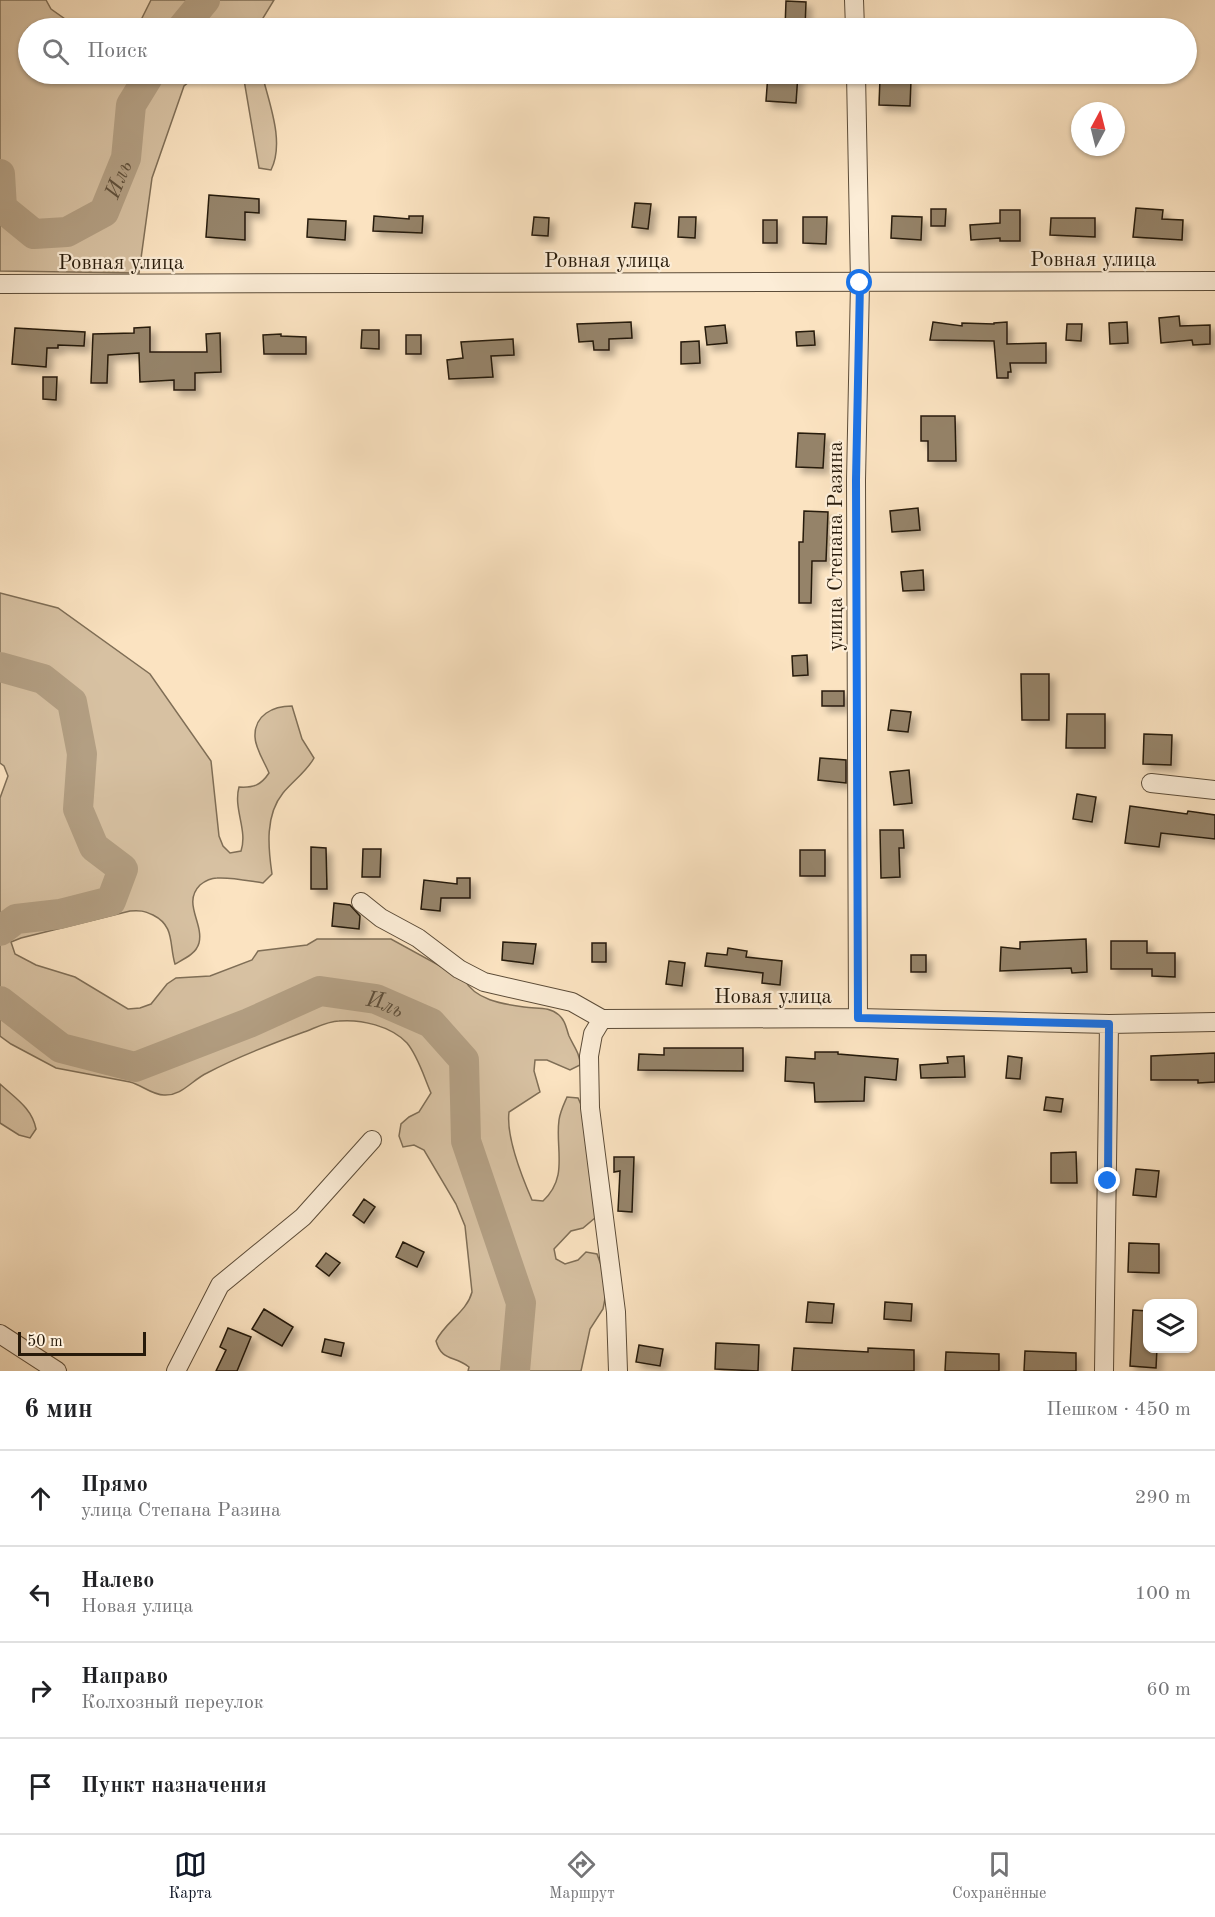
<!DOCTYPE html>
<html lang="ru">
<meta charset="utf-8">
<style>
:root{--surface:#fff;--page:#f6f6f6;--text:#202124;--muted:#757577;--line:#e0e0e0;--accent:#111827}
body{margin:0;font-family:"Old Standard TT",serif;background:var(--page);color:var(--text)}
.controls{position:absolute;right:18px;bottom:18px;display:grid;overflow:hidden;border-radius:12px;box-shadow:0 2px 4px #0004}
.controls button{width:54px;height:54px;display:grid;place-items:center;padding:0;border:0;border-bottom:2px solid var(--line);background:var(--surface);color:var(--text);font:30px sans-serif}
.compass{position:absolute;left:1071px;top:102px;width:54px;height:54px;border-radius:50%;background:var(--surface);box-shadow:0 2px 4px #0004;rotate:7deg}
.scale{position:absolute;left:18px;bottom:15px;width:128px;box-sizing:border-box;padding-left:6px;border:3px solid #271a0a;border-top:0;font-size:16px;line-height:21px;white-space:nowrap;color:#271a0a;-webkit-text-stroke:4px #fcedd7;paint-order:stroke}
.stop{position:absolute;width:18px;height:18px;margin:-14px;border:4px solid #1a73e8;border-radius:50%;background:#fff}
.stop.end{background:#1a73e8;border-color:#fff;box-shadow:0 2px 6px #0008}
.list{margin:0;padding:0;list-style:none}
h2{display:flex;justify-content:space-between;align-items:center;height:78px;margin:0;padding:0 24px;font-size:26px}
h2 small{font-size:20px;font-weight:400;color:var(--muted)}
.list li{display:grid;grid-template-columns:39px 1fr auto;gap:18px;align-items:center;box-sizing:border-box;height:96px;padding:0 24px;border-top:2px solid var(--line)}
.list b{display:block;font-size:22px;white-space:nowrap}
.list p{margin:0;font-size:20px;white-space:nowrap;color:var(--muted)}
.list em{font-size:20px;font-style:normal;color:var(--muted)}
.icon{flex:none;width:33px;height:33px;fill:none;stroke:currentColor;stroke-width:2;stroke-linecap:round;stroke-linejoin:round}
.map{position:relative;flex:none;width:1215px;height:1371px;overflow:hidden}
.search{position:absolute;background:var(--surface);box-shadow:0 2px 4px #0004;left:18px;right:18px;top:18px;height:66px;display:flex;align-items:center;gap:15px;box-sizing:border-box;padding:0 21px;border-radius:33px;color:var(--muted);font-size:22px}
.sheet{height:462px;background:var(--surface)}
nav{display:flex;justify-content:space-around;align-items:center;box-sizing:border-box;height:84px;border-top:2px solid var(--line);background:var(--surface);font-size:16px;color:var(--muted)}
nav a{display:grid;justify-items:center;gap:3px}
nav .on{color:var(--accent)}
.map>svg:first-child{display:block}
.green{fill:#d7c1a2;stroke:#7f6e56;stroke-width:1.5}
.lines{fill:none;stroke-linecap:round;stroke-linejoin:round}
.river{stroke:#b39f83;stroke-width:30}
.building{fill:#958369;stroke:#271a0a;stroke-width:1.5;filter:url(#shadow)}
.minor-casing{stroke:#5c4c38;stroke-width:20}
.minor{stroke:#fcedd7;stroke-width:18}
.route{stroke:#1a73e8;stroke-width:8}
.labels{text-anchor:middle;stroke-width:4.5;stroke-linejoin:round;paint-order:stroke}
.street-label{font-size:21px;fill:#271a0a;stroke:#fcedd7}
.water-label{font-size:22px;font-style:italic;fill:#5f4f3a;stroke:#fcedd7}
</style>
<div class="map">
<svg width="1215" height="1371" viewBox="0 0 1215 1371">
<defs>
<filter id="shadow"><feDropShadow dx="5.5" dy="5.5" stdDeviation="3" flood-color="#0004"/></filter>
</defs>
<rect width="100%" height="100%" fill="#fbe3c1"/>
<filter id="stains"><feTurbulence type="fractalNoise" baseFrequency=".00333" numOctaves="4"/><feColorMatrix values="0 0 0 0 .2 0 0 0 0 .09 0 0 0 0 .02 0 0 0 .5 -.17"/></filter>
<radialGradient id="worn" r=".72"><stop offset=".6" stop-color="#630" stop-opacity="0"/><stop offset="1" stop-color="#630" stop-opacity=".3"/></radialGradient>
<!-- green -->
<path class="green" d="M0,0H46L51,9L68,21L113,28H28V74H199L184,86L152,178L139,273L0,271Z
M151,0H274L257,28H137Z
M243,74H262C269,103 285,142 271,170L259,168Z
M0,593L58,608L150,674L211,761L219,836L223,846L230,853L241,851C248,830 233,809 239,787C254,788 261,785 269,773C265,763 255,748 255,737C254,715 273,706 292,706L302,739L314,758C307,771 293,781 283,793C265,815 268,847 272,874L263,883C249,881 232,877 217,878C210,878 205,881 200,885C182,903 204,923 199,943C196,954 184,959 175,964C169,944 175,926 153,915C144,911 140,910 130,911L21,938L11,942L15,954L36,965L75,977L128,1009L140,1008L151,1004L167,984L176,978L210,976L252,960L258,951L307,945L317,939H391L464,979C475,1000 502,1004 524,1007C537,1009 549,1006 559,1015C566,1021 566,1028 569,1036C574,1047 580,1053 580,1065L570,1070L547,1060H535L534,1071L540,1092L509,1112C506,1136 522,1177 532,1200L543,1201C569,1177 555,1149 559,1120C560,1112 564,1104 567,1097L578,1098L583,1109L602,1212L583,1228L571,1231L554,1249L556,1259L565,1264L578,1260L586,1252L597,1254L605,1276V1299L603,1309L590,1329L581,1371H468L469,1367C454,1355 442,1362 436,1341C445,1322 467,1312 472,1292L465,1226L456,1204L424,1150L414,1145L403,1147L399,1136L401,1124L409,1117L419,1112L431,1093C424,1077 418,1056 407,1043C391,1026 361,1019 339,1021C328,1021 315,1028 304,1032C271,1044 239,1056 207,1073C192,1080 182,1096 164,1095C152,1095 142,1085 130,1082L56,1068L11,1044L0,1036V798L8,776L4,766L0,763Z
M0,1084C15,1098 32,1108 36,1129L30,1138L19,1135L0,1123Z"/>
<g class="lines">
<!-- river -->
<g class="river">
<path d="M182,28L205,0"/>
<path id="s1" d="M0,174L2,208L34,234L67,232L104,212L126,158L131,105L150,74"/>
<path d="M0,667L43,679L72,702L82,754L78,809L94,847L123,869L111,901L60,914L16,919L0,931"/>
<path id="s2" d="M0,1001L61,1048L135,1067L249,1023L320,991L376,999L431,1023L464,1060L466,1141L521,1303L515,1371"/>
</g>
</g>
<!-- building -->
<path class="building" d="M786,1L806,2L805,28H785Z
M768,74H798L796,103L766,101Z
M880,78L911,80L910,106L879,105Z
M209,195L259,199V213L245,212V240L206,237Z
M635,203L651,204L648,229L632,227Z
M1136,208L1163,210L1162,219L1183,220L1182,240L1133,237Z
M931,209H946L945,226H931Z
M1000,210H1020V241H1000V238L971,240L970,225L1000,223Z
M374,216L409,219V216H423L422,233L373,231Z
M892,216L922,217L921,240L891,238Z
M534,217L549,218L548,236L532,235Z
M679,217H696L695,238L678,237Z
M803,217H827L826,244L803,243Z
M1051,218H1095V237L1050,235Z
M308,219L346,221L345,240L307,237Z
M763,220H777V243H763Z
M1179,316L1180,326L1210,325V344L1193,345L1192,340L1161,343L1159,318Z
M631,322L632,338L609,339V350H594L593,341L579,342L577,324Z
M933,322L962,326V323L994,324V323L1007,322V344L1046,343V363H1010L1011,372H1008V378H997L994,341L930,340Z
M1127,322L1128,343L1110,344L1109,323Z
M1067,324H1082L1081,341L1066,340Z
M725,325L727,343L707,345L705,327Z
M150,327V352H207L206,334L220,333L221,372L195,373V390H174V380L140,382L139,353L108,355L107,383H91L93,334L134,333V328Z
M15,328L85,332L84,346L58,345V348H47L46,367L12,364Z
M362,330H379V349L361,348Z
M814,331L815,345L797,346L796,332Z
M281,334V336L306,337V354H264L263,335Z
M406,335H421V354H406Z
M513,339L514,355L491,356L493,377L449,379L447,360L463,358L461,342Z
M699,341L700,363L681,364V342Z
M43,377H57L56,400L43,399Z
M921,416H955L956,461H928V441H921Z
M798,433L825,434L823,468L796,467Z
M918,508L920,530L892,532L890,511Z
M804,511L828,512L826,561H812L811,603H799V542H803Z
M923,570L924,590L903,591L901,572Z
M807,655L808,675L793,676L792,656Z
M1021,674H1049V720H1022Z
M822,691H844V706H822Z
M891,710L911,712L908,732L888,730Z
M1067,714H1105V748H1066Z
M1144,734L1172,735L1171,765L1143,764Z
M820,758L846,760V783L818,780Z
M909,770L912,803L894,805L890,772Z
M1077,794L1096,797L1092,822L1073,819Z
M1130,806L1187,814L1188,811L1215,815V839L1161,833L1159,847L1125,843Z
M880,830H903L904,848H899L900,877L881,878Z
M311,847L326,848L327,889H311Z
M363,849H381L380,877H362Z
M800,850H825V876H800Z
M457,878H470V898H441L440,911L421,909L424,880L457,884Z
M334,903L350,905L360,916L359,929L332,926Z
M1086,939L1087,972L1072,973L1071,968L1000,971L1001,947L1020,949V942Z
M1111,941H1147V953H1175V977L1152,976V969H1111Z
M503,942L536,944L533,964L502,960Z
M592,943H606V962H592Z
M728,948L747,951L746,957L782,961L780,985L762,983L763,973L705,966L707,953L727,955Z
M911,955H926V972H911Z
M669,961L685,963L682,986L666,984Z
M664,1048H743V1071L638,1070L639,1054L664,1055Z
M815,1052H838V1054L898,1059L896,1080L865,1077L864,1101L815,1102L814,1083L785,1081L786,1057L815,1059Z
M1215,1053V1082L1198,1083V1080H1151V1056Z
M964,1056L965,1077L921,1078L920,1065L948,1063L947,1057Z
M1008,1056L1022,1058L1020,1079L1006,1078Z
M1046,1097L1063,1099L1061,1112L1044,1110Z
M1076,1152L1077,1183H1051V1153Z
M614,1157H634L632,1212L618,1211L620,1171L614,1172Z
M1136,1169L1159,1171L1156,1197L1133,1195Z
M364,1199L375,1207L364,1223L353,1215Z
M403,1242L424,1252L417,1267L396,1257Z
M1129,1243L1159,1244V1273L1128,1272Z
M326,1253L340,1263L329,1276L316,1266Z
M808,1302L834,1304L832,1323L806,1322Z
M885,1302L912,1304L911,1321L884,1319Z
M264,1309L293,1327L282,1346L252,1329Z
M1133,1310L1148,1311V1348H1157L1156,1368L1130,1366Z
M228,1328L251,1337L237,1371H216L226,1350L220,1347Z
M325,1339L344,1343L341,1356L322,1352Z
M716,1343L759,1345L758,1371L715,1369Z
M639,1345L663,1349L660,1366L636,1362Z
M794,1348L868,1352V1348L914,1350V1371H792Z
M1025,1351L1076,1353V1371H1024Z
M946,1352L999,1354V1371H945Z"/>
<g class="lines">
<defs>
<path id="minor" d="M854,0L855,28
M856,74L860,283L856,480L858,1018
M0,284L1215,281
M1151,783L1215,790
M361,902L381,918L418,938L459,969L484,982L572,1002L602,1019L858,1018L1109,1024L1215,1022
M602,1019L593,1034L589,1056L590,1108L616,1312L618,1371
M0,1334L57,1371
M176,1371L220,1285L303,1217L372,1140
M1104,1371L1109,1024"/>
</defs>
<!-- minor casing -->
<use href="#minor" class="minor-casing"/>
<!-- minor -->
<use href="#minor" class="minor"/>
</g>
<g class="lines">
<!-- route -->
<path class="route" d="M860,283L856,480L858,1018L1109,1024L1108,1181"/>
</g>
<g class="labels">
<!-- street labels -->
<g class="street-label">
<text x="1093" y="266">Ровная улица</text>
<text x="607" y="267">Ровная улица</text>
<text x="121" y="269">Ровная улица</text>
<text transform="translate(835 546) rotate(-90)" y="7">улица Степана Разина</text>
<text x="773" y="1003">Новая улица</text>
</g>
<!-- water labels -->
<g class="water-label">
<text dy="8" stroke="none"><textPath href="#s1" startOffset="186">Иль</textPath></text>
<text dy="8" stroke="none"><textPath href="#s2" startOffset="420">Иль</textPath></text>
</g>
</g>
<rect width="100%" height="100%" filter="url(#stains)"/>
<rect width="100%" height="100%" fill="url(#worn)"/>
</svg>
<div class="controls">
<button><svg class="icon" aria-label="layers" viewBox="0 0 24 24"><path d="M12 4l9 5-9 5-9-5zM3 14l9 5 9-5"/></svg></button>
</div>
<svg class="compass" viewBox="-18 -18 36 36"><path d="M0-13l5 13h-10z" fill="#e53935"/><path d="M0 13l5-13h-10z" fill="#757577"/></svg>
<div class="scale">50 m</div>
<div class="stop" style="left:860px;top:283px"></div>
<div class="stop end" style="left:1108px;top:1181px"></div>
<div class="search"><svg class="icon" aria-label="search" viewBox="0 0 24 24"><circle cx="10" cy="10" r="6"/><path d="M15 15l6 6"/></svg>Поиск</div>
</div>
<section class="sheet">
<h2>6 мин<small>Пешком · 450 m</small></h2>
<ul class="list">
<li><svg class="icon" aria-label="ahead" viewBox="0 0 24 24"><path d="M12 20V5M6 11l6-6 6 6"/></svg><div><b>Прямо</b><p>улица Степана Разина</p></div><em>290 m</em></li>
<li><svg class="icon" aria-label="left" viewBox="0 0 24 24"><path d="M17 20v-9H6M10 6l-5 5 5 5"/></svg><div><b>Налево</b><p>Новая улица</p></div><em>100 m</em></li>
<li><svg class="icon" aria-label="right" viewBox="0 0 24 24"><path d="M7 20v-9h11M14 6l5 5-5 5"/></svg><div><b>Направо</b><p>Колхозный переулок</p></div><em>60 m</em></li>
<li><svg class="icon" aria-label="arrive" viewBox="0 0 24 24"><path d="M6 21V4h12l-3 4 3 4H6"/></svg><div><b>Пункт назначения</b></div></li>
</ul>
</section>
<nav>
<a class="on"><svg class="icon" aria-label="map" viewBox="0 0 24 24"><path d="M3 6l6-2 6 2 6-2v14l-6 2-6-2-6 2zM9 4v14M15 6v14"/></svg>Карта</a>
<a><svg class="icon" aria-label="directions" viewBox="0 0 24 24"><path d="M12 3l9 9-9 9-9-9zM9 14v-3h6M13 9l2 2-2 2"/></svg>Маршрут</a>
<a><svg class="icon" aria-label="saved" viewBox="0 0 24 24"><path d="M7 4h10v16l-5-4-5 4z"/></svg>Сохранённые</a>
</nav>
